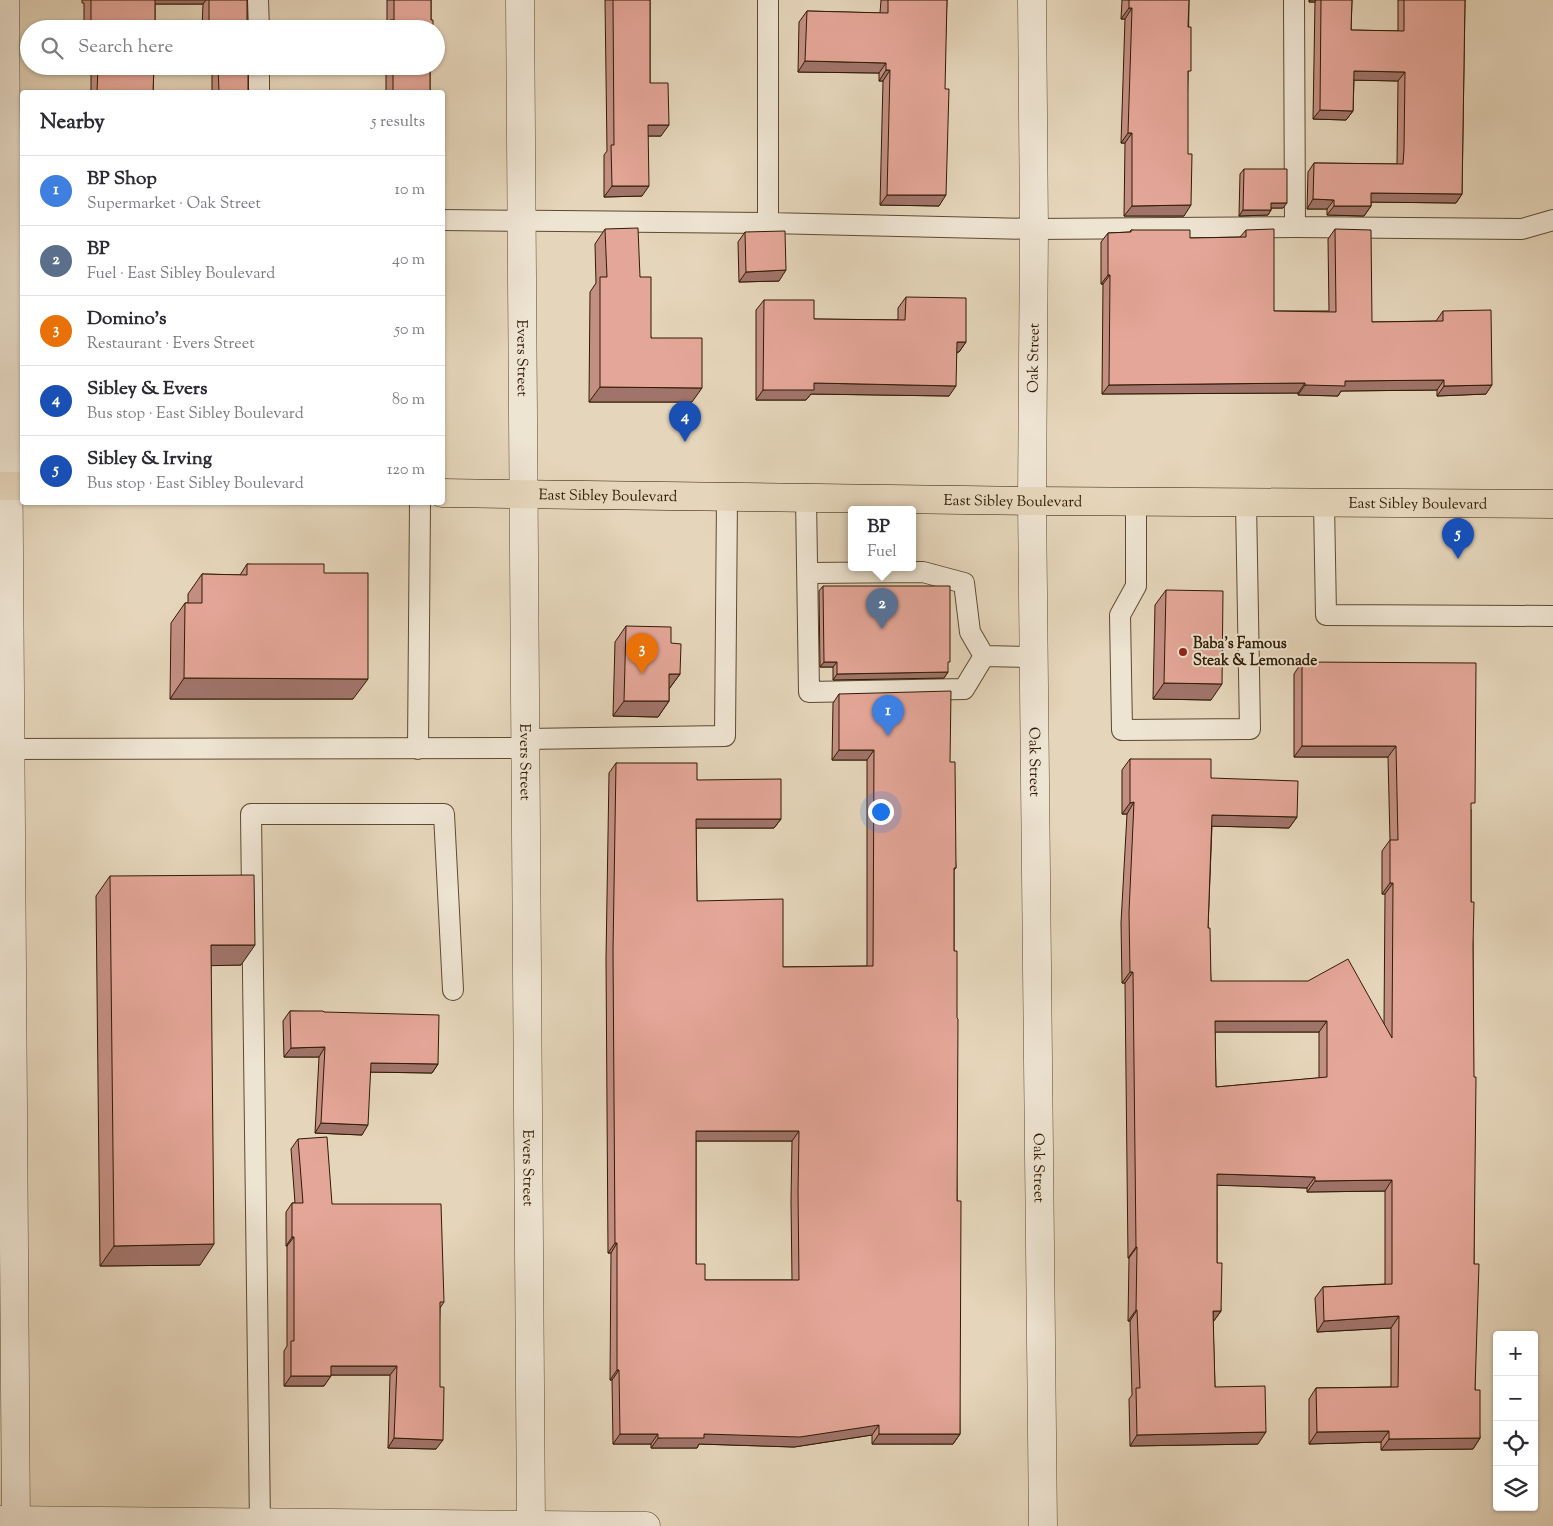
<!DOCTYPE html>
<meta charset="utf-8">
<style>
:root{--surface:#fff;--page:#f2f2f3;--text:#2b2b33;--muted:#7c7c81;--line:#e1e1e2;--accent:#111827}
body{margin:0;font-family:"Sorts Mill Goudy",serif;background:var(--page);color:var(--text)}
.controls{position:absolute;right:15px;bottom:15px;display:grid;overflow:hidden;border-radius:5px;box-shadow:0 1px 4px #0004}
.controls button{width:45px;height:45px;display:grid;place-items:center;padding:0;border:0;border-bottom:1px solid var(--line);background:var(--surface);color:var(--text);font:25px sans-serif}
.you{position:absolute;left:880px;top:811px;width:18px;height:18px;margin:-12px;border:4px solid #fff;border-radius:50%;background:#1a73e8;box-shadow:0 0 0 8px #1a73e833}
.badge{display:grid;place-items:center;width:32px;height:32px;border-radius:50%;background:var(--accent);color:#fff;font-size:16px;font-weight:700}
.pin{position:absolute;translate:-50% -41px;filter:drop-shadow(0 1px 2px #0008)}
.pin::after{content:'';position:absolute;top:26px;width:18px;height:15px;background:inherit;clip-path:polygon(0 0,100% 0,50% 100%)}
.popup{position:absolute;left:848px;top:506px;width:68px;height:65px;box-sizing:border-box;display:grid;place-content:center;border-radius:5px;background:var(--surface);filter:drop-shadow(0 1px 4px #0005);font-size:16px;white-space:nowrap;color:var(--muted)}
.popup b{font-size:19px;color:var(--text)}
.popup::after{content:'';position:absolute;left:50%;top:100%;margin-left:-10px;border:10px solid transparent;border-top-color:var(--surface)}
.list{margin:0;padding:0;list-style:none}
h2{display:flex;justify-content:space-between;align-items:center;height:65px;margin:0;padding:0 20px;font-size:21px}
h2 small{font-size:16px;font-weight:400;color:var(--muted)}
.list li{display:grid;grid-template-columns:32px 1fr auto;gap:15px;align-items:center;box-sizing:border-box;height:70px;padding:0 20px;border-top:1px solid var(--line)}
.list b{display:block;font-size:19px;white-space:nowrap}
.list p{margin:0;font-size:16px;white-space:nowrap;color:var(--muted)}
.list em{font-size:16px;font-style:normal;color:var(--muted)}
.icon{flex:none;width:28px;height:28px;fill:none;stroke:currentColor;stroke-width:2;stroke-linecap:round;stroke-linejoin:round}
.map{position:relative;flex:none;width:1553px;height:1526px;overflow:hidden}
.search{position:absolute;background:var(--surface);box-shadow:0 1px 4px #0004;left:20px;top:20px;width:425px;height:55px;display:flex;align-items:center;gap:12px;box-sizing:border-box;padding:0 18px;border-radius:28px;color:var(--muted);font-size:19px}
.panel{position:absolute;background:var(--surface);box-shadow:0 1px 4px #0004;left:20px;top:90px;width:425px;height:415px;border-radius:5px}
.map>svg:first-child{display:block}
.lines{fill:none;stroke-linecap:round;stroke-linejoin:round}
.service-casing{stroke:#5d4a31;stroke-width:22}
.minor-casing{stroke:#5d4a31;stroke-width:29}
.primary-casing{stroke:#301b03;stroke-width:29}
.service{stroke:#eee4d2;stroke-width:20}
.minor{stroke:#eee4d2;stroke-width:28}
.primary{stroke:#e5d5ba;stroke-width:28}
.wall{fill:#c48f83;stroke:#301b03;fill-rule:evenodd}
.shaded-wall{fill:#a0746a;stroke:#301b03}
.building{fill:#e4a698;stroke:#301b03;fill-rule:evenodd}
.poi-dot{fill:#8f2418;stroke:#eee4d2;stroke-width:2}
.labels{text-anchor:middle;stroke-width:4;stroke-linejoin:round;paint-order:stroke}
.street-label{font-size:15px;fill:#301b03;stroke:#eee4d2}
.poi-label{font-size:15px;font-weight:bold;fill:#301b03;stroke:#eee4d2;text-anchor:start}
</style>
<div class="map">
<svg width="1553" height="1526" viewBox="0 0 1553 1526">
<rect width="100%" height="100%" fill="#e5d5ba"/>
<filter id="stains"><feTurbulence type="fractalNoise" baseFrequency=".004" numOctaves="4"/><feColorMatrix values="0 0 0 0 .2 0 0 0 0 .09 0 0 0 0 .02 0 0 0 .5 -.17"/></filter>
<radialGradient id="worn" r=".72"><stop offset=".6" stop-color="#630" stop-opacity="0"/><stop offset="1" stop-color="#630" stop-opacity=".3"/></radialGradient>
<g class="lines">
<defs>
<path id="service" d="M258,0L259,29
M768,0V223
M1294,0L1295,227
M259,66V92
M442,220L768,223L1034,229L1295,227L1522,229L1553,220
M806,498L809,692L964,689L984,656L1033,657
M1136,501V586L1120,615L1122,730L1250,729L1246,502
M1324,503L1326,615L1553,616
M808,573L923,572L964,583L970,632L984,656
M525,739L725,736L727,497
M0,749L525,748
M418,749L420,502
M260,1526L251,814H444L453,990"/>
<g id="minor">
<path d="M5,0L16,1526"/>
<path id="s1" d="M520,0L531,1526"/>
<path id="s2" d="M1032,0L1034,229L1032,501L1043,1526"/>
<path d="M0,1520L646,1526"/>
</g>
<g id="primary">
<path d="M0,486H22"/>
<path id="s3" d="M442,493L1032,501L1553,504"/>
</g>
</defs>
<!-- service casing -->
<use href="#service" class="service-casing"/>
<!-- minor casing -->
<use href="#minor" class="minor-casing"/>
<!-- primary casing -->
<use href="#primary" class="primary-casing"/>
<!-- service -->
<use href="#service" class="service"/>
<!-- minor -->
<use href="#minor" class="minor"/>
<!-- primary -->
<use href="#primary" class="primary"/>
</g>
<!-- wall -->
<path class="wall" d="M82,0H247V29H202L203,4H155V29H84V3H82Z
M387,0H431V20L433,29H384L387,24Z
M605,0H650V83L661,136H648L642,196L604,197V155L607,151Z
M881,0H947L939,206L880,205L883,81H879V73L798,72L799,22L807,11L880,13Z
M1122,0H1189L1188,75L1184,216H1124L1125,143H1121L1125,19H1121Z
M1309,0H1352L1351,30L1398,31V0H1465L1462,194L1456,203L1371,202V206L1364,216L1327,215V209H1307L1308,172L1314,163L1397,164L1398,81L1354,80L1353,111L1346,120L1313,119L1315,2H1309Z
M84,66H154L153,92H91V68H84Z
M202,66H248V92H212V70H202Z
M383,66H430V92H386V71H383Z
M1244,169L1283,208H1271V210L1268,215L1239,216L1240,174Z
M605,229L640,277L651,338L692,402H589L590,292L596,283L595,244Z
M1335,229L1372,322L1436,321L1443,311L1486,394L1437,396V390L1341,391L1338,396L1298,395V393L1102,394L1103,284H1101V242L1108,233L1130,232L1131,230L1190,238L1240,237L1246,230L1274,311H1329L1328,239Z
M745,232L779,281L739,282L738,242Z
M906,297L966,342L959,352H957L949,396L811,394L806,400H756V310L764,300L814,319L898,320V308Z
M247,564L324,573L353,699H170L171,623L185,603H188V594L202,574L240,575Z
M823,586L948,672L944,678L833,680V667H820L819,591Z
M1166,590L1211,700L1153,699L1155,605Z
M626,626L671,643L680,674L669,689V701L658,717L613,716L615,642Z
M1302,662L1471,809V902L1473,945L1474,1264L1475,1390L1480,1438L1473,1449L1381,1450V1442L1309,1444V1399L1316,1388L1391,1387V1328L1317,1332L1315,1298L1323,1287L1385,1284V1191L1307,1192V1188L1217,1185V1263L1221,1311L1213,1322L1215,1387L1258,1444L1130,1446L1129,1399L1132,1395L1130,1321H1128L1129,1258H1128L1125,983H1122L1121,923L1127,814H1122V770L1130,759L1211,778L1297,817L1289,828L1212,826L1208,928L1211,981L1384,1024L1385,894H1382V851L1390,840L1388,757H1294V674ZM1215,1032H1319V1078L1216,1087Z
M839,694L950,762L956,868L954,870V951L960,1434L953,1444H872V1435L794,1447L699,1444L697,1448H651V1444H613L612,1380H610L611,1253H608L606,959L609,773L616,763L697,780L781,819L774,828H696L697,901L783,967L867,966V760H832L833,703ZM696,1141H792L791,1201L792,1280H705L696,1264Z
M110,876L241,965H211L200,1265L100,1266L96,896Z
M290,1011L324,1012L438,1064L432,1073L370,1072L362,1135L315,1133L319,1057H284L283,1021Z
M298,1139L332,1204L444,1302L440,1308L436,1449L388,1448L390,1375H331L324,1386H284V1351L287,1346V1246H286V1212L292,1203H295L291,1149Z"/>
<!-- shaded-wall -->
<path class="shaded-wall" d="M151,0H206L203,4H148Z
M1310,0H1316L1315,2H1309Z
M1129,8H1132L1125,19H1121Z
M805,61L886,63L879,73L798,72Z
M85,66H93L91,68H84Z
M205,66H214L212,70H202Z
M386,66H389L386,71H383Z
M886,70H890L883,81H879Z
M1354,71L1405,72L1398,81L1348,80Z
M1320,110L1353,111L1346,120L1313,119Z
M648,125H669L661,136H641Z
M1128,133H1132L1125,143H1121Z
M612,186H649L642,196L604,197Z
M1371,193L1462,194L1456,203L1364,202Z
M887,195H946L939,206L880,205Z
M1313,199L1334,200L1327,209H1307Z
M1271,203H1287L1283,208H1268Z
M1191,205L1184,216H1124L1132,206Z
M1334,206H1371L1364,216L1327,215Z
M1243,210H1271L1268,215L1239,216Z
M786,270L779,281L739,282L746,272Z
M1108,275H1110L1103,284H1101Z
M957,342H966L959,352H949Z
M1444,380L1437,390L1341,391L1338,396L1298,395L1305,385L1345,381Z
M814,383L956,386L949,396L811,394L806,400H756L763,390Z
M1305,383L1298,393L1102,394L1109,385Z
M1492,385L1486,394L1437,396L1444,386Z
M600,387L702,388L692,402H589Z
M824,662H837L833,667H820Z
M948,672L944,678L833,680L837,674Z
M669,674H680L669,689H658Z
M184,678L368,679L353,699H170Z
M1164,683L1222,684L1211,700L1153,699Z
M624,701H669L658,717L613,716Z
M1302,746H1396L1388,757H1294Z
M839,750H874L867,760H832Z
M1134,802L1127,814H1122L1130,803Z
M1212,815L1297,817L1289,828L1205,826Z
M696,819H781L774,828H689Z
M1390,883H1393L1385,894H1382Z
M211,945H255L241,965L197,966Z
M1130,972H1133L1125,983H1122Z
M1215,1021H1327L1319,1032H1207Z
M325,1047L319,1057H284L291,1048Z
M371,1063L438,1064L432,1073L364,1072Z
M321,1123L368,1125L362,1135L315,1133Z
M696,1131H799L792,1141H689Z
M1217,1174L1315,1177L1307,1188L1209,1185Z
M1392,1180L1385,1191L1307,1192L1315,1181Z
M292,1237H294L287,1246H286Z
M615,1243H617L611,1253H608Z
M214,1244L200,1265L100,1266L114,1246Z
M1136,1247H1137L1129,1258H1128Z
M1136,1310H1137L1130,1321H1128Z
M1213,1311H1221L1213,1322Z
M1399,1316L1391,1328L1317,1332L1324,1321Z
M331,1366H397L390,1375H324Z
M617,1370H619L612,1380H610Z
M291,1376H331L324,1386H284Z
M879,1425L872,1435L794,1447L699,1444L697,1448H651L658,1438L704,1434Z
M1389,1431L1381,1442L1309,1444L1317,1432Z
M1266,1432L1258,1444L1130,1446L1137,1435Z
M620,1434H658L651,1444H613Z
M879,1434H960L953,1444H872Z
M394,1438L443,1440L436,1449L388,1448Z
M1480,1438L1473,1449L1381,1450L1389,1439Z"/>
<!-- building -->
<path class="building" d="M91,0H155V29H91Z
M209,0H247V29H209Z
M394,0H431V20H433V29H390V20H394Z
M613,0H650V83H668L669,125H648L649,186H612L611,145H614Z
M888,0H947L945,89H949L946,195H887L890,70H886V63L805,61L807,11L888,13Z
M1129,0H1189L1188,27H1191V71H1188V154H1192L1191,205L1132,206V133H1128L1132,8H1129Z
M1321,0H1352L1351,30L1404,31V0H1465L1462,194L1371,193V206H1334V200L1313,199L1314,163L1403,164L1404,149L1405,72L1354,71L1353,111L1320,110Z
M98,66H154L153,92H97Z
M218,66H248V92H219Z
M393,66H430V92H393Z
M1244,169H1287V203H1271V210H1243Z
M638,228L640,277H651V338H702V388L600,387V277H607L605,229Z
M1274,229V311L1336,312L1335,229L1371,230L1372,322L1443,321V311L1491,310L1492,385L1444,386V380L1345,381V386L1305,385V383L1109,385L1110,275H1108V233L1131,232V230H1190V238L1246,237V230Z
M785,231L786,270L746,272L745,232Z
M906,297L966,298V342H957L956,386L814,383V390H763L764,300H814V319L905,320Z
M247,564H324V573H368V679L184,678L185,603H202V574L247,575Z
M823,586H950V662H948V672L837,674V662H824Z
M1166,590L1223,591L1222,684L1164,683Z
M626,626L671,627V643L681,644L680,674H669V701H624Z
M1302,662L1476,663L1475,803H1471V902H1474L1473,945L1474,1077H1476L1474,1264H1479L1475,1390H1480V1438L1389,1439V1431L1317,1432L1316,1388L1398,1387L1399,1316L1324,1321L1323,1287L1392,1284V1180L1315,1181V1177L1217,1174V1263H1222L1221,1311H1213L1215,1387L1265,1386L1266,1432L1137,1435L1136,1388H1140L1137,1310H1136L1137,1247H1136L1133,972H1130L1129,912L1134,802L1130,803V759H1211V778L1298,781L1297,817L1212,815L1208,928H1210L1211,981H1308L1348,959L1392,1038L1393,883H1390V840H1398L1396,746H1302ZM1215,1021H1327V1077L1216,1087Z
M951,691L950,762H955L956,868H954V951H957V1018L958,1019L957,1201H961L960,1434H879V1425L800,1437L704,1434V1438H658V1434H620L619,1370H617V1243H615L613,950L616,763H697V780L781,779V819H696L697,901L783,899V967L873,966L874,750H839V694ZM696,1131H799L798,1191L799,1280H705V1264H696Z
M254,875L255,945H211L214,1244L114,1246L110,876Z
M290,1011H323L324,1012L439,1015L438,1064L371,1063L368,1125L321,1123L325,1047L291,1048Z
M327,1137L332,1204H441L444,1302H440V1387H444L443,1440L394,1438L397,1366H331V1376H291V1341H294V1237H292V1203H303L298,1139Z"/>
<!-- markers -->
<circle class="poi-dot" cx="1183" cy="652" r="5"/>
<g class="labels">
<!-- street labels -->
<g class="street-label">
<text dy="5" stroke="none"><textPath href="#s1" startOffset="358">Evers Street</textPath></text>
<text transform="translate(1033 358) rotate(-89)" y="5">Oak Street</text>
<text dy="5" stroke="none"><textPath href="#s3" startOffset="166">East Sibley Boulevard</textPath></text>
<text dy="5" stroke="none"><textPath href="#s3" startOffset="571">East Sibley Boulevard</textPath></text>
<text dy="5" stroke="none"><textPath href="#s3" startOffset="976">East Sibley Boulevard</textPath></text>
<text dy="5" stroke="none"><textPath href="#s1" startOffset="762">Evers Street</textPath></text>
<text dy="5" stroke="none"><textPath href="#s2" startOffset="762">Oak Street</textPath></text>
<text dy="5" stroke="none"><textPath href="#s1" startOffset="1168">Evers Street</textPath></text>
<text dy="5" stroke="none"><textPath href="#s2" startOffset="1168">Oak Street</textPath></text>
</g>
<!-- poi labels -->
<g class="poi-label">
<text x="1193" y="648">Baba's Famous<tspan x="1193" dy="17">Steak &amp; Lemonade</tspan></text>
</g>
</g>
<rect width="100%" height="100%" filter="url(#stains)"/>
<rect width="100%" height="100%" fill="url(#worn)"/>
</svg>
<div class="controls">
<button>+</button>
<button>−</button>
<button><svg class="icon" aria-label="locate" viewBox="0 0 24 24"><circle cx="12" cy="12" r="6"/><path d="M12 2v4M12 18v4M2 12h4M18 12h4"/></svg></button>
<button><svg class="icon" aria-label="layers" viewBox="0 0 24 24"><path d="M12 4l9 5-9 5-9-5zM3 14l9 5 9-5"/></svg></button>
</div>
<div class="you"></div>
<div class="pin badge" style="left:888px;top:736px;background:#3f7fe0">1</div>
<div class="pin badge" style="left:882px;top:629px;background:#5c6f8a">2</div>
<div class="popup"><b>BP</b>Fuel</div>
<div class="pin badge" style="left:642px;top:674px;background:#e8710a">3</div>
<div class="pin badge" style="left:685px;top:442px;background:#1a4fb4">4</div>
<div class="pin badge" style="left:1458px;top:559px;background:#1a4fb4">5</div>
<div class="search"><svg class="icon" aria-label="search" viewBox="0 0 24 24"><circle cx="10" cy="10" r="6"/><path d="M15 15l6 6"/></svg>Search here</div>
<section class="panel">
<h2>Nearby<small>5 results</small></h2>
<ul class="list">
<li><span class="badge" style="background:#3f7fe0">1</span><div><b>BP Shop</b><p>Supermarket · Oak Street</p></div><em>10 m</em></li>
<li><span class="badge" style="background:#5c6f8a">2</span><div><b>BP</b><p>Fuel · East Sibley Boulevard</p></div><em>40 m</em></li>
<li><span class="badge" style="background:#e8710a">3</span><div><b>Domino's</b><p>Restaurant · Evers Street</p></div><em>50 m</em></li>
<li><span class="badge" style="background:#1a4fb4">4</span><div><b>Sibley &amp; Evers</b><p>Bus stop · East Sibley Boulevard</p></div><em>80 m</em></li>
<li><span class="badge" style="background:#1a4fb4">5</span><div><b>Sibley &amp; Irving</b><p>Bus stop · East Sibley Boulevard</p></div><em>120 m</em></li>
</ul>
</section>
</div>
